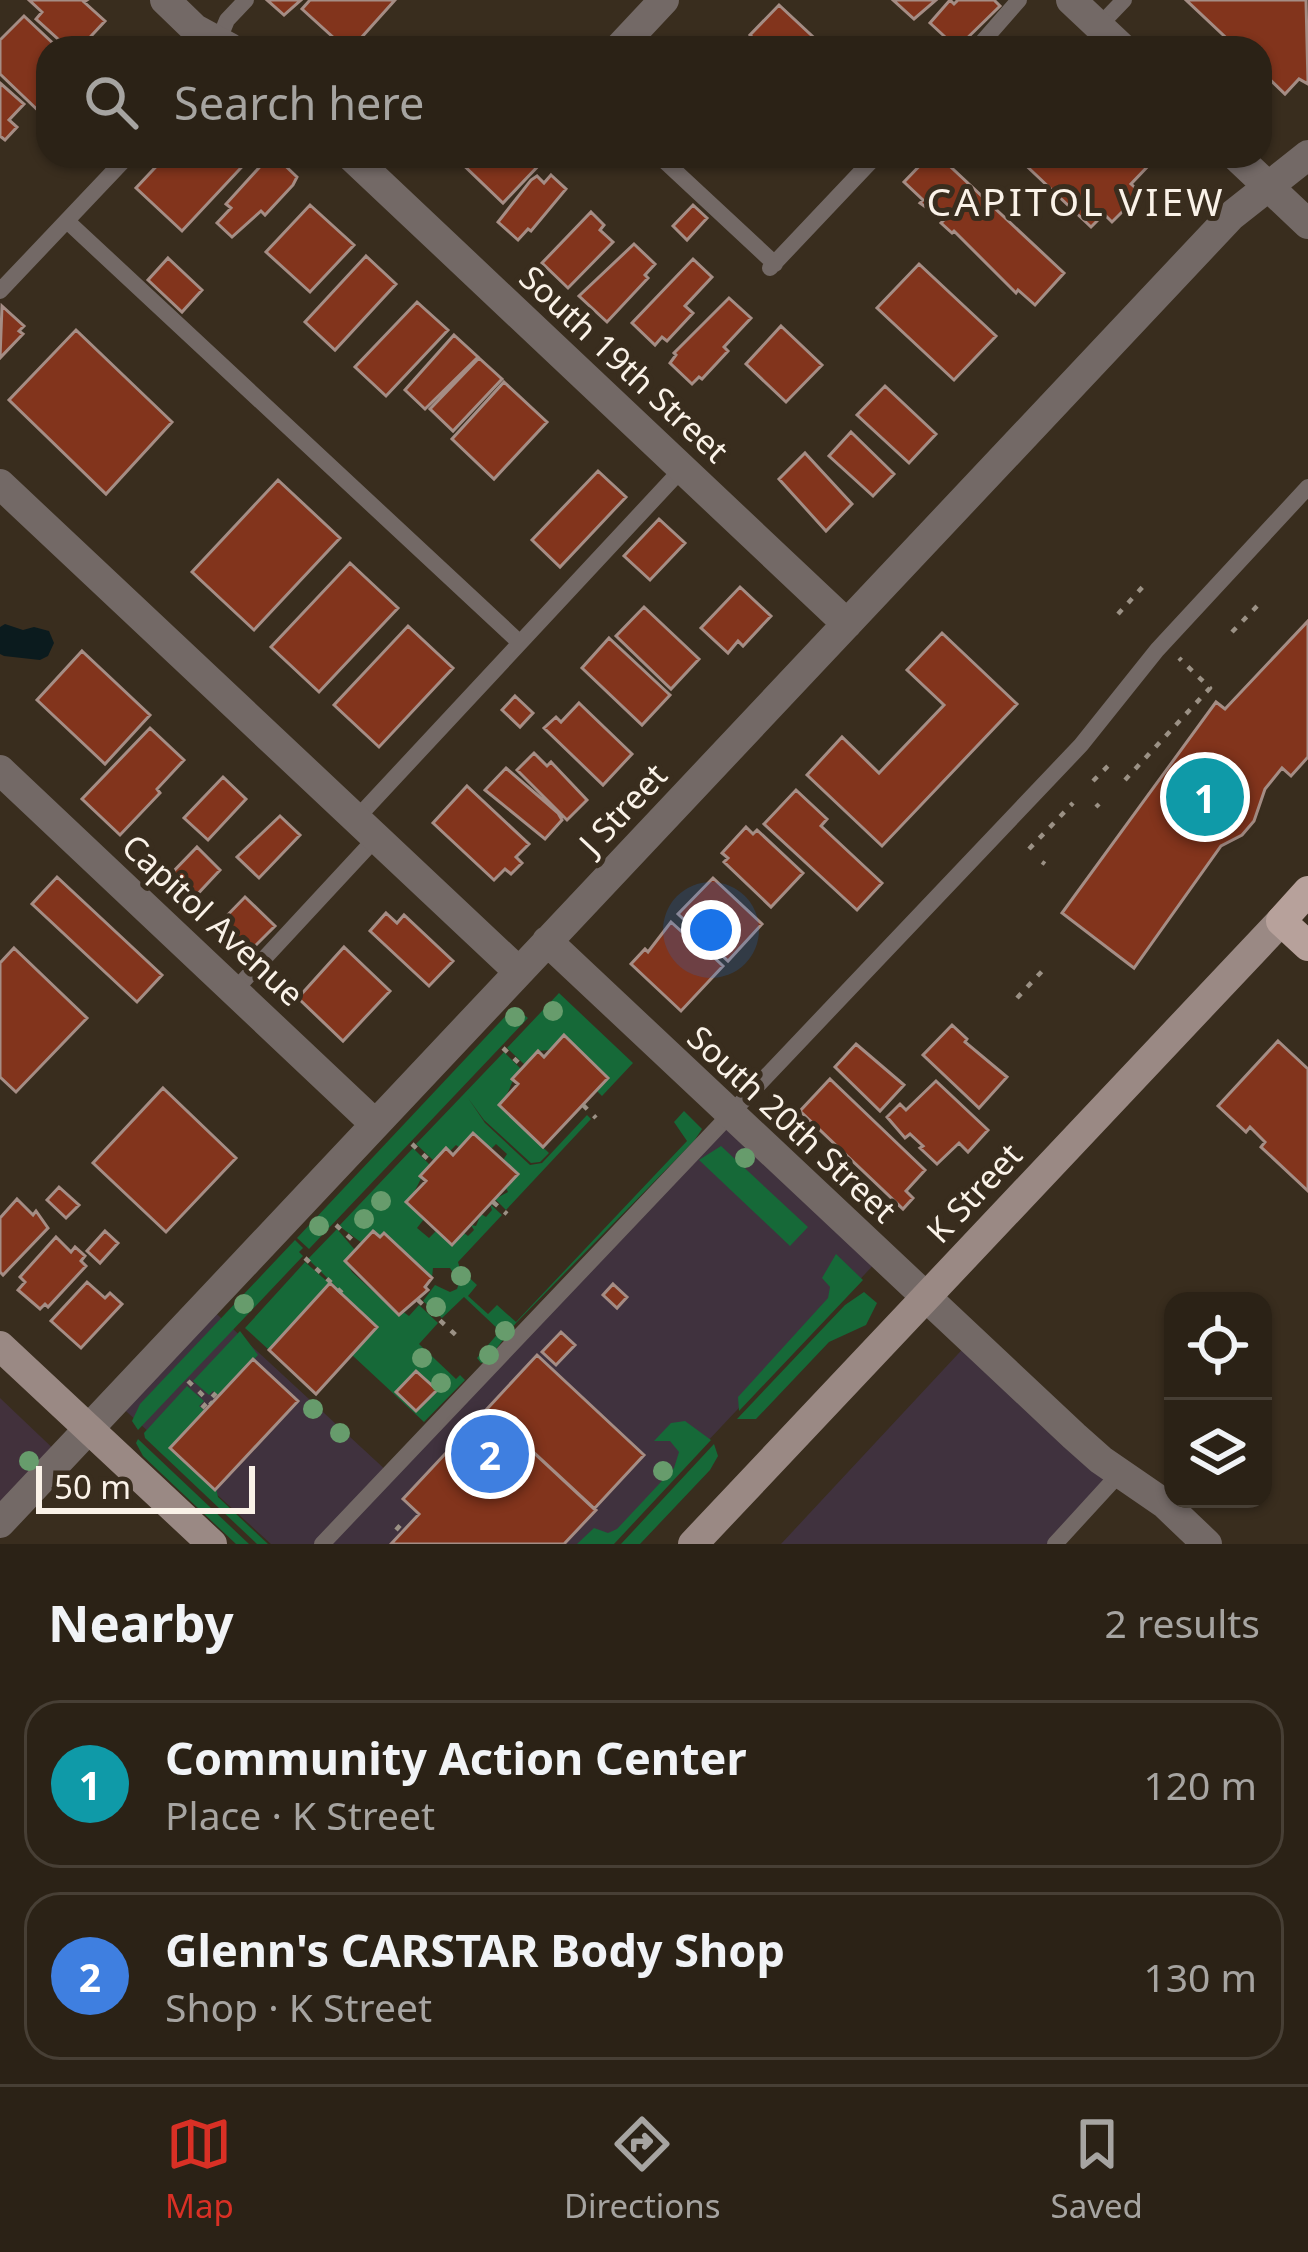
<!DOCTYPE html>
<meta charset="utf-8">
<style>
:root{--surface:#2b2216;--page:#372f23;--text:#f1f3f6;--muted:#a6a4a1;--line:#473f35;--accent:#d93025}
body{margin:0;font-family:"Noto Sans",sans-serif;background:var(--page);color:var(--text)}
.controls{position:absolute;right:36px;bottom:36px;display:grid;overflow:hidden;border-radius:24px;box-shadow:0 3px 9px #0004}
.controls button{width:108px;height:108px;display:grid;place-items:center;padding:0;border:0;border-bottom:3px solid var(--line);background:var(--surface);color:var(--text);font:60px sans-serif}
.scale{position:absolute;left:36px;bottom:30px;width:219px;box-sizing:border-box;padding-left:12px;border:6px solid #faf2e8;border-top:0;font-size:33px;line-height:42px;white-space:nowrap;color:#faf2e8;-webkit-text-stroke:9px #392d1e;paint-order:stroke}
.you{position:absolute;left:711px;top:930px;width:42px;height:42px;margin:-30px;border:9px solid #fff;border-radius:50%;background:#1a73e8;box-shadow:0 0 0 18px #1a73e833}
.badge{display:grid;place-items:center;width:78px;height:78px;border-radius:50%;background:var(--accent);color:#fff;font-size:39px;font-weight:700}
.pin{position:absolute;translate:-50% -50%;border:6px solid #fff;box-shadow:0 3px 12px #0006}
.list{margin:0;padding:0;list-style:none}
h2{display:flex;justify-content:space-between;align-items:center;height:156px;margin:0;padding:0 48px;font-size:51px}
h2 small{font-size:39px;font-weight:400;color:var(--muted)}
.list li{display:grid;grid-template-columns:78px 1fr auto;gap:36px;align-items:center;box-sizing:border-box;height:168px;margin:0 24px 24px;padding:0 24px;border:3px solid var(--line);border-radius:36px}
.list b{display:block;font-size:45px;white-space:nowrap}
.list p{margin:0;font-size:39px;white-space:nowrap;color:var(--muted)}
.list em{font-size:39px;font-style:normal;color:var(--muted)}
.icon{flex:none;width:66px;height:66px;fill:none;stroke:currentColor;stroke-width:2;stroke-linecap:round;stroke-linejoin:round}
.map{position:relative;flex:none;width:1308px;height:1544px;overflow:hidden}
.search{position:absolute;background:var(--surface);box-shadow:0 3px 9px #0004;left:36px;right:36px;top:36px;height:132px;display:flex;align-items:center;gap:30px;box-sizing:border-box;padding:0 42px;border-radius:36px;color:var(--muted);font-size:45px}
.sheet{height:540px;background:var(--surface)}
nav{display:flex;justify-content:space-around;align-items:center;box-sizing:border-box;height:168px;border-top:3px solid var(--line);background:var(--surface);font-size:33px;color:var(--muted)}
nav a{display:grid;justify-items:center;gap:6px}
nav .on{color:var(--accent)}
.map>svg:first-child{display:block}
.commercial{fill:#40323e}
.education{fill:#42313c}
.grass{fill:#166938}
.water{fill:#0b1b1e}
.building{fill:#82341c;stroke:#a58d85;stroke-width:3}
.lines{fill:none;stroke-linecap:round;stroke-linejoin:round}
.path{stroke:#9b9185;stroke-width:4.5;stroke-dasharray:6 9;stroke-linecap:butt}
.lane{stroke:#736966;stroke-width:16}
.street{stroke:#736966;stroke-width:30}
.secondary{stroke:#9a8984;stroke-width:30}
.primary{stroke:#b7a19b;stroke-width:30}
.tree{fill:#679c6c}
.labels{text-anchor:middle;stroke-width:10;stroke-linejoin:round;paint-order:stroke}
.street-label{font-size:33px;fill:#faf2e8;stroke:#392d1e}
.quarter-label{font-size:39px;letter-spacing:3px;fill:#faf2e8;stroke:#392d1e}
</style>
<div class="map">
<svg width="1308" height="1544" viewBox="0 0 1308 1544">
<rect width="100%" height="100%" fill="#392d1e"/>
<!-- commercial -->
<path class="commercial" d="M730,1115L881,1257L611,1544H271L115,1401L206,1304L389,1473Z
M971,1340L1120,1473L1055,1544H781Z"/>
<!-- education -->
<path class="education" d="M0,1398L62,1457L0,1523Z"/>
<!-- grass -->
<path class="grass" d="M559,993L633,1063L602,1096L596,1090L608,1077L564,1036L550,1050L537,1051L525,1065L507,1048Z
M514,1007L528,1018L309,1249L297,1238Z
M504,1052L521,1069C509,1082 512,1091 499,1105L549,1153L540,1162L531,1163L484,1120L468,1098L485,1123L530,1165L542,1163L587,1115L591,1119L506,1210L495,1199L508,1192L506,1188L518,1174L503,1160L507,1154L496,1144L491,1149L473,1133L460,1148L456,1145L450,1151L446,1148L434,1161L416,1144Z
M684,1111L702,1129L694,1141L516,1323L487,1361L481,1363L477,1358L500,1331L464,1297L442,1318L423,1301L435,1285L450,1292L457,1289L459,1283L450,1268H433L432,1278L384,1234L380,1237L373,1231L362,1243L339,1226L413,1148L430,1165C418,1178 420,1188 406,1202L424,1219L417,1228L429,1238L436,1231L453,1245L464,1233L468,1236L474,1230L471,1225L476,1226L481,1214L486,1217L492,1210L490,1204L502,1215L458,1262L460,1269L477,1285L468,1296L488,1314L497,1305L516,1322L687,1141L674,1122Z
M721,1146L808,1227L790,1246L699,1160Z
M337,1229L355,1250L345,1260L352,1272L398,1314L402,1311L409,1316L419,1305L438,1323L419,1344L456,1379L460,1375L465,1380L424,1422L352,1355L377,1327L308,1259Z
M295,1240L303,1248L299,1252L303,1256L138,1430L132,1421L140,1404Z
M836,1254L863,1280L739,1411L738,1397L828,1298L830,1287L822,1278Z
M305,1262L330,1284L269,1350L245,1328Z
M864,1292L877,1303L866,1325L829,1342L756,1419H737L845,1305Z
M240,1331L258,1355L219,1396L213,1391L209,1395L193,1381Z
M187,1386L204,1401L199,1406L205,1411L170,1448L216,1488L218,1497L268,1544H257L145,1438L144,1433Z
M685,1421L711,1440L614,1544H577L594,1528L608,1533L617,1529L674,1468L679,1452L670,1441H654L671,1423Z
M138,1439L249,1544H236L143,1456L136,1443Z
M714,1444L718,1456L710,1470L640,1544H621Z"/>
<!-- water -->
<path class="water" d="M5,624L23,630L34,627L49,631L54,643L48,656L40,660L4,656L0,654V627Z"/>
<!-- building -->
<path class="building" d="M29,0H87L84,2L105,21L80,48H68L36,19L42,12Z
M267,0H301L284,15Z
M310,0H395L352,48H345L302,9Z
M893,0H936L914,19Z
M950,0L954,4L958,0H994L1000,6L957,48L930,23Z
M1186,0H1306L1308,84L1299,79L1285,94L1260,70V48H1237Z
M779,5L825,48H764L750,35Z
M24,16L58,48H48V120L0,74V40Z
M0,83L24,104L9,120L17,127L5,140L0,136Z
M166,156H252L182,231L136,188Z
M275,156L297,177L293,185L265,215L261,211L232,237L217,223L231,208L226,204L267,159Z
M454,156H531L540,164L503,203Z
M929,156H939L1064,273L1035,305L1018,290L1016,293L954,231L952,233L941,223L944,220L920,203L923,200L904,182Z
M1016,156H1139L1149,165L1131,184L1141,193L1112,222L1104,214L1091,227Z
M551,175L566,189L531,231L528,229L518,240L498,222L531,180L537,176L544,183Z
M310,205L354,245L310,292L266,252Z
M693,205L707,218L687,240L673,226Z
M591,212L604,225L600,230L613,242L568,288L542,263Z
M634,244L655,264L645,275L648,278L607,322L579,296Z
M366,256L396,284L335,350L305,322Z
M168,258L202,290L182,312L148,280Z
M693,259L712,277L685,306L693,313L667,341L662,337L655,345L632,323Z
M919,264L996,336L954,380L877,308Z
M729,298L751,318L724,347L728,351L702,379L699,377L692,384L670,363L676,355L674,353Z
M417,302L448,330L386,396L355,367Z
M2,306L24,326L19,331L23,334L0,358Z
M781,326L822,365L786,402L746,364Z
M76,330L172,422L106,494L9,400Z
M454,335L478,357L425,409L405,390Z
M479,358L502,379L453,431L430,409Z
M504,382L547,422L494,479L452,439Z
M885,386L936,434L909,463L857,415Z
M851,432L894,474L873,496L829,456Z
M805,453L852,504L826,531L779,479Z
M598,471L626,497L560,567L532,540Z
M278,480L340,538L254,630L192,572Z
M659,519L685,543L650,580L624,556Z
M350,563L398,608L319,692L271,647Z
M740,587L771,616L743,646L738,641L728,653L701,628Z
M644,607L699,659L671,689L616,636Z
M1308,621V757L1291,776L1282,768L1265,789L1254,821L1242,835L1221,846L1134,968L1062,913L1216,702L1225,709Z
M408,626L453,668L379,747L334,705Z
M942,633L1017,704L882,846L807,775L842,737L879,773L944,705L907,670Z
M609,638L670,695L642,725L582,668Z
M82,651L150,715L105,764L37,700Z
M515,696L533,713L520,727L502,710Z
M579,703L632,754L603,785L544,728L556,717L561,722Z
M150,728L184,760L157,789L160,793L120,835L82,799Z
M534,753L547,766L551,762L587,800L567,820L517,770Z
M506,768L558,813L562,820L545,839L485,790Z
M223,777L246,799L208,840L184,818Z
M467,786L529,844L516,857L522,863L511,874L505,869L494,880L433,823Z
M796,790L827,819L821,826L882,883L857,910L764,824Z
M280,816L300,835L259,878L237,857Z
M746,827L753,834L757,830L803,873L771,907L724,862L728,858L722,853Z
M197,847L220,870L192,900L168,877Z
M57,877L162,975L137,1002L32,904Z
M713,878L762,924L728,961L678,914Z
M245,897L275,926L245,956L215,928Z
M386,913L397,923L404,915L453,961L429,986L370,931Z
M671,922L681,931L683,928L723,966L681,1011L631,964L645,949L648,952Z
M344,947L390,991L343,1041L298,998Z
M14,948L87,1018L16,1092L0,1077V963Z
M952,1025L967,1039L965,1042L1007,1077L979,1108L923,1055Z
M564,1035L608,1078L543,1147L499,1105L518,1084L512,1079L538,1051L544,1057Z
M1278,1041L1308,1069V1191L1261,1147L1265,1142L1250,1127L1246,1132L1218,1106Z
M856,1044L904,1085L880,1111L835,1067Z
M830,1079L925,1170L906,1191L913,1198L903,1209L800,1111Z
M936,1081L988,1130L968,1152L959,1143L937,1164L920,1148L923,1146L910,1134L905,1138L887,1117L900,1104L906,1110Z
M163,1088L236,1158L166,1232L93,1163Z
M473,1133L518,1174L452,1245L406,1202L426,1181L420,1176L446,1148L453,1155Z
M59,1187L79,1205L66,1218L47,1200Z
M17,1199L33,1215L36,1211L48,1228L3,1275L0,1272V1218Z
M105,1231L118,1243L100,1263L87,1251Z
M373,1231L380,1237L384,1233L432,1278L425,1287L428,1290L399,1315L345,1261Z
M56,1237L71,1252L75,1247L85,1256L81,1261L86,1266L48,1307L45,1304L40,1309L18,1290L25,1282L20,1277Z
M87,1282L105,1298L110,1293L122,1304L81,1348L51,1321Z
M330,1283L377,1327L316,1394L269,1350Z
M613,1284L627,1297L617,1308L603,1295Z
M561,1332L575,1345L556,1365L542,1352Z
M537,1355L644,1455L594,1509L487,1409Z
M253,1359L298,1401L215,1490L170,1448Z
M416,1371L437,1390L416,1411L396,1392Z
M487,1409L596,1510L564,1544H391L419,1514L403,1499Z"/>
<g class="lines">
<!-- path -->
<path class="path" d="M1118,614L1148,581
M1232,632L1263,600
M1125,780L1210,688L1179,658
M1093,781L1109,765
M1096,804L1099,807
M1029,849L1073,803
M1042,862L1045,864
M1017,998L1045,968
M503,1048L523,1067
M583,1105L596,1118
M412,1144L432,1163
M493,1202L507,1214
M336,1225L359,1246
M305,1258L342,1293
M418,1300L460,1339
M188,1381L212,1404
M202,1408L216,1393
M396,1530L404,1521"/>
<!-- lane -->
<path class="lane" d="M1099,26L1124,0
M216,47L227,20L246,0
M977,48L1019,0
M659,156L775,264
M67,221L518,641
M770,268L876,156
M0,291L128,156
M356,819L682,469
M234,991L376,838
M322,1544L1081,745L1157,650L1308,487
M1055,1544L1120,1473"/>
<!-- street -->
<path class="street" d="M165,0L195,29L230,48
M1071,0L1122,48
M619,48L664,0
M351,156L847,624
M1236,156L1308,224
M0,484L518,971
M0,770L375,1124
M547,941L1074,1436L1101,1460L1165,1504L1207,1544
M0,1523L1231,216L1308,155"/>
<!-- secondary -->
<path class="secondary" d="M0,1346L212,1544
M693,1544L1281,921"/>
<!-- primary -->
<path class="primary" d="M1308,891L1281,921L1308,946"/>
</g>
<!-- trees -->
<g class="tree">
<circle cx="553" cy="1011" r="10"/>
<circle cx="515" cy="1017" r="10"/>
<circle cx="745" cy="1158" r="10"/>
<circle cx="381" cy="1201" r="10"/>
<circle cx="364" cy="1219" r="10"/>
<circle cx="319" cy="1226" r="10"/>
<circle cx="461" cy="1276" r="10"/>
<circle cx="244" cy="1304" r="10"/>
<circle cx="436" cy="1307" r="10"/>
<circle cx="505" cy="1331" r="10"/>
<circle cx="489" cy="1355" r="10"/>
<circle cx="422" cy="1358" r="10"/>
<circle cx="441" cy="1383" r="10"/>
<circle cx="313" cy="1409" r="10"/>
<circle cx="340" cy="1433" r="10"/>
<circle cx="29" cy="1461" r="10"/>
<circle cx="663" cy="1471" r="10"/>
</g>
<g class="labels">
<!-- street labels -->
<g class="street-label">
<text transform="translate(624 364) rotate(43)" y="12">South 19th Street</text>
<text transform="translate(623 809) rotate(-47)" y="12">J Street</text>
<text transform="translate(213 920) rotate(43)" y="12">Capitol Avenue</text>
<text transform="translate(792 1124) rotate(43)" y="12">South 20th Street</text>
<text transform="translate(974 1193) rotate(-47)" y="12">K Street</text>
</g>
<!-- quarter labels -->
<g class="quarter-label">
<text x="1076" y="216">CAPITOL VIEW</text>
</g>
</g>
</svg>
<div class="controls">
<button><svg class="icon" aria-label="locate" viewBox="0 0 24 24"><circle cx="12" cy="12" r="6"/><path d="M12 2v4M12 18v4M2 12h4M18 12h4"/></svg></button>
<button><svg class="icon" aria-label="layers" viewBox="0 0 24 24"><path d="M12 4l9 5-9 5-9-5zM3 14l9 5 9-5"/></svg></button>
</div>
<div class="scale">50 m</div>
<div class="you"></div>
<div class="pin badge" style="left:1205px;top:797px;background:#0f9aa8">1</div>
<div class="pin badge" style="left:490px;top:1454px;background:#3f7fe0">2</div>
<div class="search"><svg class="icon" aria-label="search" viewBox="0 0 24 24"><circle cx="10" cy="10" r="6"/><path d="M15 15l6 6"/></svg>Search here</div>
</div>
<section class="sheet">
<h2>Nearby<small>2 results</small></h2>
<ul class="list">
<li><span class="badge" style="background:#0f9aa8">1</span><div><b>Community Action Center</b><p>Place · K Street</p></div><em>120 m</em></li>
<li><span class="badge" style="background:#3f7fe0">2</span><div><b>Glenn's CARSTAR Body Shop</b><p>Shop · K Street</p></div><em>130 m</em></li>
</ul>
</section>
<nav>
<a class="on"><svg class="icon" aria-label="map" viewBox="0 0 24 24"><path d="M3 6l6-2 6 2 6-2v14l-6 2-6-2-6 2zM9 4v14M15 6v14"/></svg>Map</a>
<a><svg class="icon" aria-label="directions" viewBox="0 0 24 24"><path d="M12 3l9 9-9 9-9-9zM9 14v-3h6M13 9l2 2-2 2"/></svg>Directions</a>
<a><svg class="icon" aria-label="saved" viewBox="0 0 24 24"><path d="M7 4h10v16l-5-4-5 4z"/></svg>Saved</a>
</nav>
